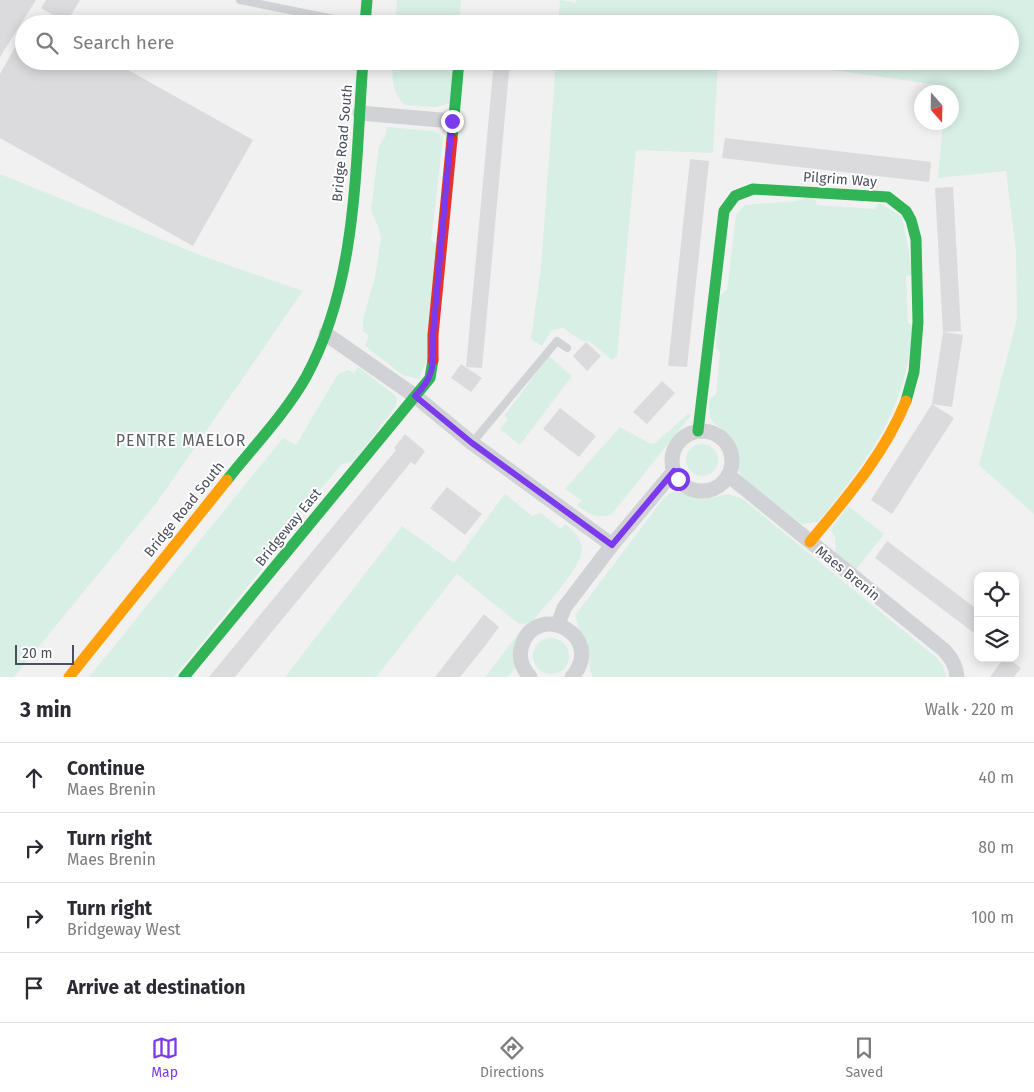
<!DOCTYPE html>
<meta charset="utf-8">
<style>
:root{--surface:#fff;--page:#f7f7f7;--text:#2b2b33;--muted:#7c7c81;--line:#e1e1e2;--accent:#7c3aed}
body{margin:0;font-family:"Fira Sans",sans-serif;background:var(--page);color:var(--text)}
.controls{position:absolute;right:15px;bottom:15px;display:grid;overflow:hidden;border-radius:10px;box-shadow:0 2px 12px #0003}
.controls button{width:45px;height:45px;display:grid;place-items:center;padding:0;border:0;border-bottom:1px solid var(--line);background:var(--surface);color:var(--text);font:25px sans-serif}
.compass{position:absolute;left:914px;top:85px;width:45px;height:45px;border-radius:50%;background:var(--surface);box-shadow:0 2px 12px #0003;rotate:160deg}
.scale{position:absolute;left:15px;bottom:12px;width:59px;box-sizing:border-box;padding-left:5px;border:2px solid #494f5d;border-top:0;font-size:14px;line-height:18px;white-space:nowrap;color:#494f5d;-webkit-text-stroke:4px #fff;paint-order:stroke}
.stop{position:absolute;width:15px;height:15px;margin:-11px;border:4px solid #7c3aed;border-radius:50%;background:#fff}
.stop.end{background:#7c3aed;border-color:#fff;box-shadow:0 1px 5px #0008}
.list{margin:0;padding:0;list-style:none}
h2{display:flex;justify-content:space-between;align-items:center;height:65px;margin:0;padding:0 20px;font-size:21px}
h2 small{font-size:16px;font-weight:400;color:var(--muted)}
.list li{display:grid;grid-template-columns:32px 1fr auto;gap:15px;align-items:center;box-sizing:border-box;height:70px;padding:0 20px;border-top:1px solid var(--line)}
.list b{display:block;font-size:19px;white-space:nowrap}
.list p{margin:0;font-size:16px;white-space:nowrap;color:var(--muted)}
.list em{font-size:16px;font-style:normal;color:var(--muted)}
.icon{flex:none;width:28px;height:28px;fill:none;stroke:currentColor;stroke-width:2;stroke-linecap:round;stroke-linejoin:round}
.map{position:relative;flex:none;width:1034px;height:677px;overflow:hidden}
.search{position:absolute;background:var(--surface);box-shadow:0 2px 12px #0003;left:15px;right:15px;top:15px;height:55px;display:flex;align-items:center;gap:12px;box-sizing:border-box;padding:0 18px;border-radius:28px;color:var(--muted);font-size:19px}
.sheet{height:345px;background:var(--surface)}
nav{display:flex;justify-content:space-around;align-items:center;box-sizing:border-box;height:70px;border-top:1px solid var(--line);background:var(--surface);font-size:14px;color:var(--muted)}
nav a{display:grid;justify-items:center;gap:2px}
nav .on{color:var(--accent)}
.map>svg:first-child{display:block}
.green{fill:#d7efe5}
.building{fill:#dbdadd}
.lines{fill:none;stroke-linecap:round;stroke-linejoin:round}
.lane{stroke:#d0d2d5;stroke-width:8}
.street{stroke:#d0d2d5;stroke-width:15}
.fast{stroke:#30b455;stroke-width:11}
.slow{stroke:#ff9f0a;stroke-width:11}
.jam{stroke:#e5322d;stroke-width:11}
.route{stroke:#7c3aed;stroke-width:6}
.labels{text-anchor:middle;stroke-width:4;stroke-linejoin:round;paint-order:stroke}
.street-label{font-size:14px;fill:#494f5d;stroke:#fff}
.quarter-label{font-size:16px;letter-spacing:1px;fill:#5d5f65;stroke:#fff}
</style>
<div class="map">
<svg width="1034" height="677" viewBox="0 0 1034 677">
<rect width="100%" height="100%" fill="#f2f1f1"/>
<!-- green -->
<path class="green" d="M397,0H461L459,24H395Z
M560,0L576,3V0H1034V514L979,465L1017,319L1016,252L1006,171L938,178L943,123L952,122V92H945V86L771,61H1010V24H558Z
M393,61H456L451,103L436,107L405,105C391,92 392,79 393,61Z
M556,61H718L713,153L636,150L617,356L612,360L589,341H582L563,328L552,330L542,346L531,339L541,268Z
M387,127L434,131L443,137L431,241L437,244L427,359L419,379L403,375L365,346L369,336L363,331V319L375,277L381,239L380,232L371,209L379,146L385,137Z
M0,174L205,257L303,291L157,502L14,677H0Z
M813,195L817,205L875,209L879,203L902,216L913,274L906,276L908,323L914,326C911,343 909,361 904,378C890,433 852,479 818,522L802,524L742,479C735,467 741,450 731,438C716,419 709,431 709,400L716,394L720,353L716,347L720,295L727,290L736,215L745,205L797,201Z
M549,356L572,376L520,445L500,429L508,419L504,416Z
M358,367L393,394L397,398L396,406L354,461L341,465L285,531L286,539L174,677H89L283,438L296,445L338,374L348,370L354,373Z
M688,414L691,415L611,515C596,519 589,514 577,505L582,501L565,489L620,427L649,443L654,444Z
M686 460a16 16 0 1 1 32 0a16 16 0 1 1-32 0Z
M678,492C686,493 693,497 702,498C722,500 720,488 744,500L938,659L943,666L946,677H593C587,667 591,661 588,651C585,637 576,628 576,614L664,498L670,493Z
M505,494L532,516L541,513L561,529L565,524C574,530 581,538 582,549C583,566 543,608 531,623L519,624L457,574L376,677H285L402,526L454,563Z
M848,506L884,534L855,571L836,555L835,538L831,530Z
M518,634L520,637L517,666L508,677H485Z
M533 656a18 18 0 1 1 36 0a18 18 0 1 1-36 0Z"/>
<!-- building -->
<path class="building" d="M0,0H36L0,57Z
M46,0H80L66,23L41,8Z
M24,31V61H112L253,140L193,246L0,138V74Z
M494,61H510L482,368L466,367Z
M725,138L931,162L929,182L722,158Z
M690,159L709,161L687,367L668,366Z
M953,187L961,331L943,332L935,188Z
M943,332L963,335L952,407L932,404L954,418L892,514L871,500L932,404Z
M586,342L601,356L587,371L573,356Z
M461,364L482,378L471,392L451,378Z
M662,381L675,393L647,424L633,412Z
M560,408L596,436L579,457L543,429Z
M405,434L425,451L415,465L411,462L235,677H209L396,450L394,448Z
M447,487L482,514L465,535L430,508Z
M887,541L978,610V636L875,558Z
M484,614L499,627L485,646L460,677H435Z
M1004,658H1007L1021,668L1014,677H990Z"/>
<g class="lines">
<!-- lane -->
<path class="lane" d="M240,0L359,24
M472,443L557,341L567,348"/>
<!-- street -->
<path class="street" d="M360,113L452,121
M326,334L415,396L472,443L612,545L674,471
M672 461a30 30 0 1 1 60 0a30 30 0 1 1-60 0Z
M728,475L944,650C952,659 956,666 957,677
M558,625L564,608L612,545
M530,677C522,668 518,657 522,645C537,600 607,636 572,677"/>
<!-- fast -->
<path class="fast" d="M365,24L367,0
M452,139L459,61
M698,431L724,211L735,196L753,189L888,197L906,211L911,220L916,239L918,322L914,372L906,401
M227,480C253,447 285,414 306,377C358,281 355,167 363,61
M184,677L430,378L433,360"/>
<!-- slow -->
<path class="slow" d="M810,542C847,497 884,455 906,401
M69,677L227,480"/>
<!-- jam -->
<path class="jam" d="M433,360V335L452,139"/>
</g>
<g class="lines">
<!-- route -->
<path class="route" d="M452,121L433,335C433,363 436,375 415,396L472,443L612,545L674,471L678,479"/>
</g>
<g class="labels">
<!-- street labels -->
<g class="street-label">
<text transform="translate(342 143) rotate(-85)" y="5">Bridge Road South</text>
<text transform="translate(840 179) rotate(4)" y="5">Pilgrim Way</text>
<text transform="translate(184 509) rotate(-51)" y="5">Bridge Road South</text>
<text transform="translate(288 527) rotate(-51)" y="5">Bridgeway East</text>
<text transform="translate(848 573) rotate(39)" y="5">Maes Brenin</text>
</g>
<!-- quarter labels -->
<g class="quarter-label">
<text x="181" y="446">PENTRE MAELOR</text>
</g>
</g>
</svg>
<div class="controls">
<button><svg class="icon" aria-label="locate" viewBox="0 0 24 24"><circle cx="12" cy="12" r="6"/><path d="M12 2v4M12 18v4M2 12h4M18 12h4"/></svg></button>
<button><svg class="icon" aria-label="layers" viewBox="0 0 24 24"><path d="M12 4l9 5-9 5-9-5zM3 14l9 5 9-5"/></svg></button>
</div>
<svg class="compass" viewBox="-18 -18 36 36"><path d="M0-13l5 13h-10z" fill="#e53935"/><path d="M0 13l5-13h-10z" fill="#7c7c81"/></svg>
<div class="scale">20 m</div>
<div class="stop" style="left:678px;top:479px"></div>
<div class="stop end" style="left:452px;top:121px"></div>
<div class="search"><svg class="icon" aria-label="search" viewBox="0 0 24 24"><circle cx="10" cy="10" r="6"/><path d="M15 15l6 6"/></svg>Search here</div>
</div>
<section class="sheet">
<h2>3 min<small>Walk · 220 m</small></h2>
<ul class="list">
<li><svg class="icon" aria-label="ahead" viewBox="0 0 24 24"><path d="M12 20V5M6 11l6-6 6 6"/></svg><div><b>Continue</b><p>Maes Brenin</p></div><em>40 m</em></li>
<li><svg class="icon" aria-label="right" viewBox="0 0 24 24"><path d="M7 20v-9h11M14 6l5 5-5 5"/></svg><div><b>Turn right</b><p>Maes Brenin</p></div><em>80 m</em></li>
<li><svg class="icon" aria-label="right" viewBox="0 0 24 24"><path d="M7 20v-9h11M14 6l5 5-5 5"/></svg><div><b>Turn right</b><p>Bridgeway West</p></div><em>100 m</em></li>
<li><svg class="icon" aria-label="arrive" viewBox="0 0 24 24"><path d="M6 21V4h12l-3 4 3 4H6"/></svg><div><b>Arrive at destination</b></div></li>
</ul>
</section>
<nav>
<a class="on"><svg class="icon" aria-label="map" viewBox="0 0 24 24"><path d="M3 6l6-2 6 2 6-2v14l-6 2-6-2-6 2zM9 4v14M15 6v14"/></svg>Map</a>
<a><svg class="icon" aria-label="directions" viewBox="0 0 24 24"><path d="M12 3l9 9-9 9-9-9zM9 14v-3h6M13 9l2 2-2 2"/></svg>Directions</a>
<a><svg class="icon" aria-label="saved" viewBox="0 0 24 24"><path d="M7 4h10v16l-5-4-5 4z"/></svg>Saved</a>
</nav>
